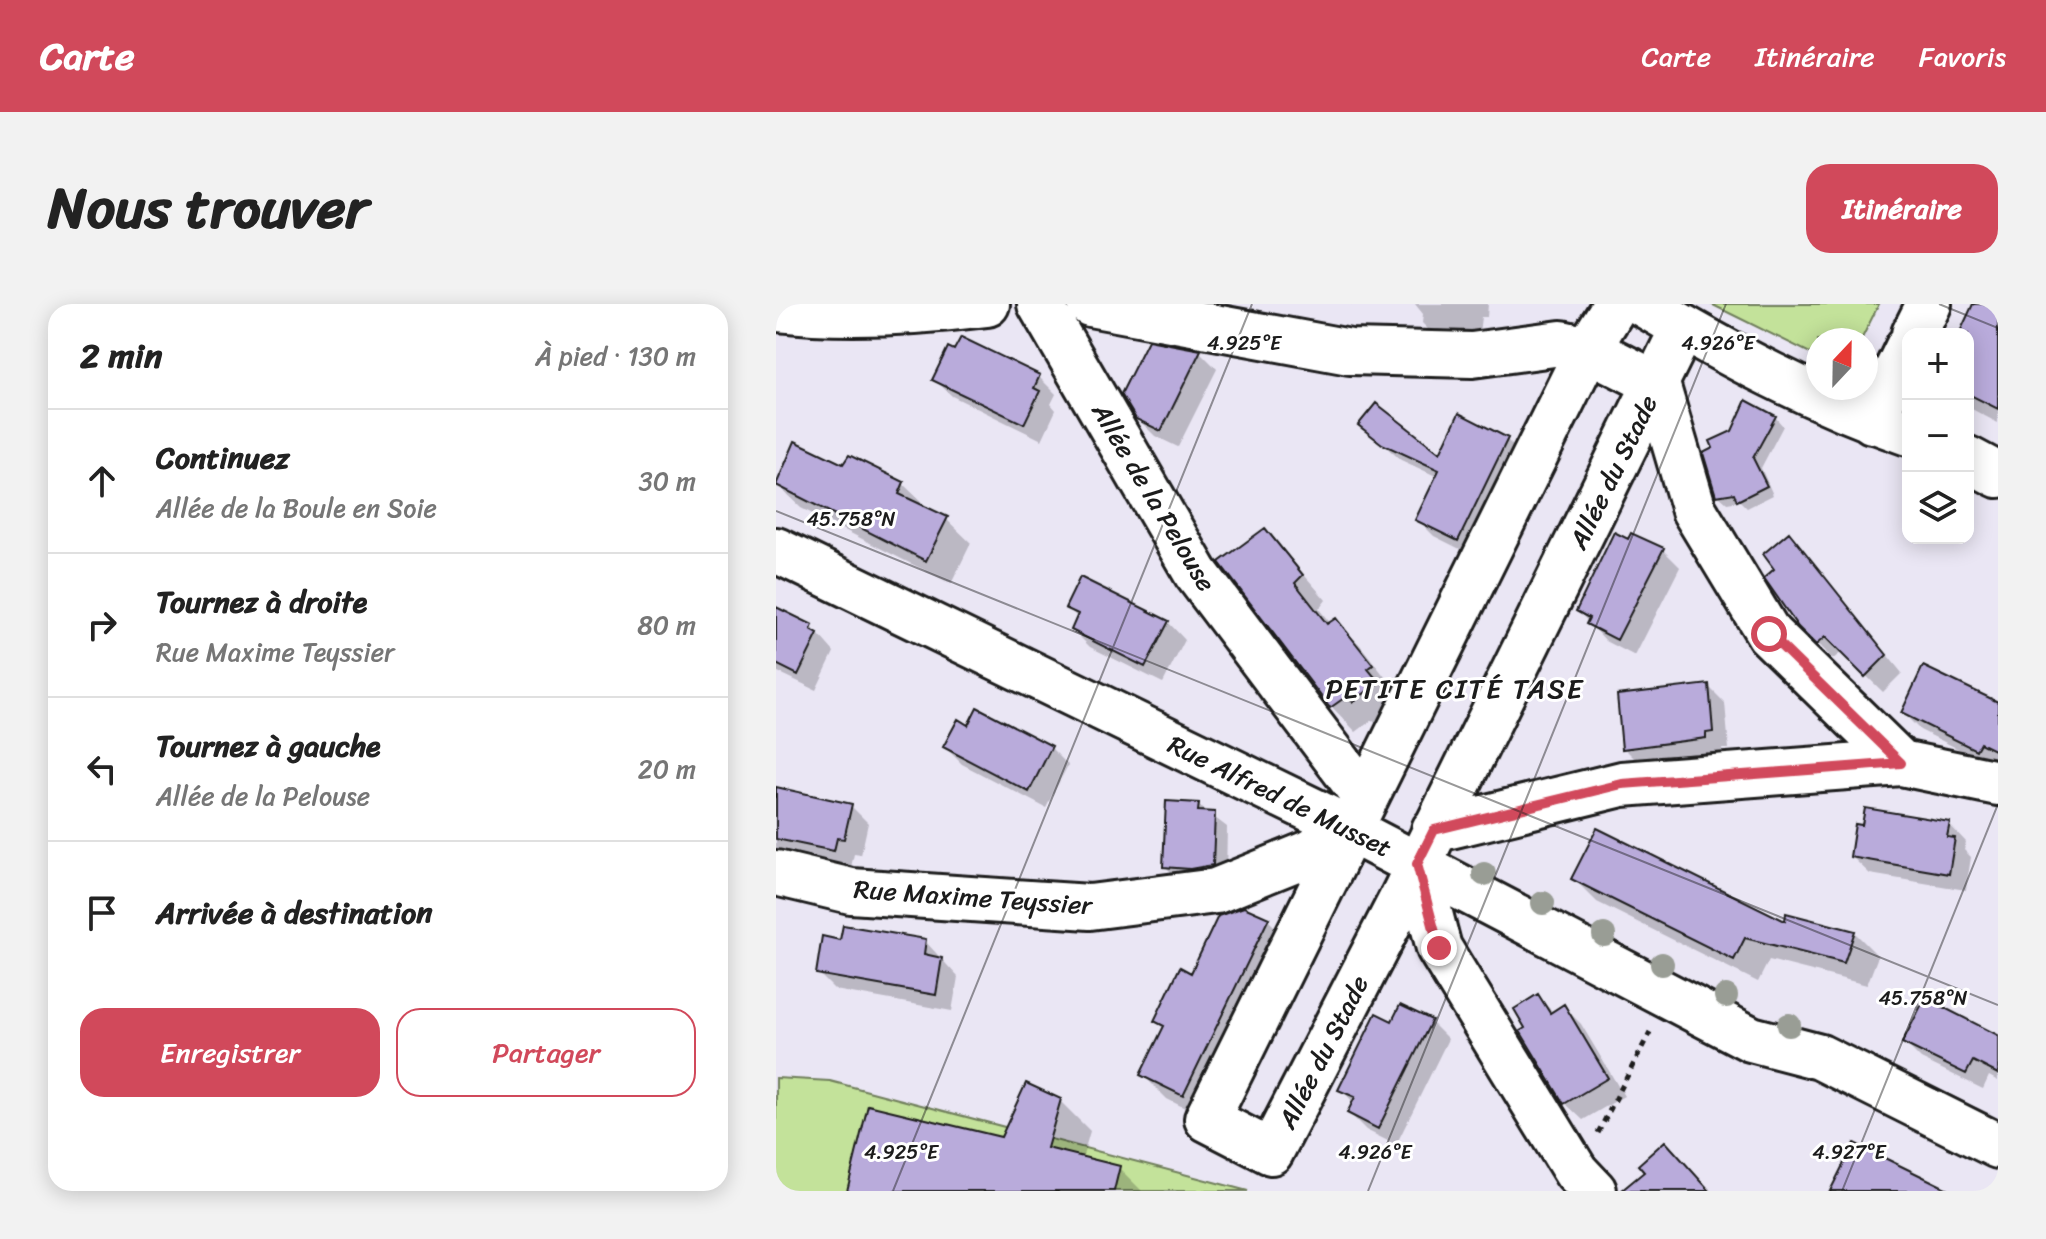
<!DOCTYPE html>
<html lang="fr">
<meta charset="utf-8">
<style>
:root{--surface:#fff;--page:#f2f2f2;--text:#222;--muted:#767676;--line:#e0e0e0;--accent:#d1495b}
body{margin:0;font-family:Sriracha,sans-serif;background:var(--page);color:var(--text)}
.controls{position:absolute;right:24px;top:24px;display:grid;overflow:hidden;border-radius:16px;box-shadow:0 4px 20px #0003}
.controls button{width:72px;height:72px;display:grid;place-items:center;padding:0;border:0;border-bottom:2px solid var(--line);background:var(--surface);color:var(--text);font:40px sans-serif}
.compass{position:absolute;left:1030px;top:24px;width:72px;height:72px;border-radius:50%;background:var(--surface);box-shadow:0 4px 20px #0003;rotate:22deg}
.stop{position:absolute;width:24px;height:24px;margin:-18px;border:6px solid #d1495b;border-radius:50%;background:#fff}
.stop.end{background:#d1495b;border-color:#fff;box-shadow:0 2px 8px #0008}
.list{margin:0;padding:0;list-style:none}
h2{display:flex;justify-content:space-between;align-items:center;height:104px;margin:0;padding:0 32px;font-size:34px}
h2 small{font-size:26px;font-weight:400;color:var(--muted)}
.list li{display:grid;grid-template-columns:52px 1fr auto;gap:24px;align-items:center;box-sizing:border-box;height:144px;padding:0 32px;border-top:2px solid var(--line)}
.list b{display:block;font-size:30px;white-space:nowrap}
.list p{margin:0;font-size:26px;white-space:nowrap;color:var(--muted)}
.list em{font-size:26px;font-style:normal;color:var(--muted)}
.actions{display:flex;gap:16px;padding:24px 32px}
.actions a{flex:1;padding:18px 0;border:2px solid var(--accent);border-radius:24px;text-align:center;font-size:28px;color:var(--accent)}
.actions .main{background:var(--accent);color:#fff}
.icon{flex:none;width:44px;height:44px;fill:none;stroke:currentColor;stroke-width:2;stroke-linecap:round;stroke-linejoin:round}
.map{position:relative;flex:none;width:1222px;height:887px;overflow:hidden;border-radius:24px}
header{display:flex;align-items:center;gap:48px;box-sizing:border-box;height:112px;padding:0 40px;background:var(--accent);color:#fff}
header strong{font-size:38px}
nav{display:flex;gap:44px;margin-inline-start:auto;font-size:28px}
.intro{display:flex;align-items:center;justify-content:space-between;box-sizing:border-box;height:192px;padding:0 48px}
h1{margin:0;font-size:56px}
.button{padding:20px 36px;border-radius:24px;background:var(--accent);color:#fff;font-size:28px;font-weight:700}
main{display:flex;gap:48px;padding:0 48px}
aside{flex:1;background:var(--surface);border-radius:24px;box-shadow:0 4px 20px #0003}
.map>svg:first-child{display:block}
.green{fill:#c3e29a;stroke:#707f5b;stroke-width:2}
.shadow{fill:#0003}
.building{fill:#b9abdb;stroke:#1c1c1c;stroke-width:2}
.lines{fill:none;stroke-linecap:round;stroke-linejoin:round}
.minor-casing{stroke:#1c1c1c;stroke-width:50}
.path{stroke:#1c1c1c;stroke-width:5;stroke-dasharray:6 6;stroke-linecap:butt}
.minor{stroke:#fff;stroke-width:44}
.tree{fill:#999d95}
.route{stroke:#d1495b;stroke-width:10}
.ticks{fill:none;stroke:#1c1c1c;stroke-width:2;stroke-opacity:0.45}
.labels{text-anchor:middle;stroke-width:6;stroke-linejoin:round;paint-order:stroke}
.street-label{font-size:26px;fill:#1c1c1c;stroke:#fff}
.neighbourhood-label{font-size:28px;letter-spacing:2px;fill:#1c1c1c;stroke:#fff}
.ticks-label{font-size:20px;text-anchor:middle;fill:#1c1c1c;stroke:#fff;stroke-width:6;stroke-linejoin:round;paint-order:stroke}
</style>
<header>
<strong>Carte</strong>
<nav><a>Carte</a><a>Itinéraire</a><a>Favoris</a></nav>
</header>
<div class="intro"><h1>Nous trouver</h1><a class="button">Itinéraire</a></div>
<main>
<aside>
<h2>2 min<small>À pied · 130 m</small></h2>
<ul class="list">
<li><svg class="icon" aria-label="ahead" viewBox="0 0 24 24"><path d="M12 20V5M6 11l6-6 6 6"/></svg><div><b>Continuez</b><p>Allée de la Boule en Soie</p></div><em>30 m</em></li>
<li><svg class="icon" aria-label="right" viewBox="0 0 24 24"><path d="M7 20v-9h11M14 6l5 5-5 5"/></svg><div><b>Tournez à droite</b><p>Rue Maxime Teyssier</p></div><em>80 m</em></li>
<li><svg class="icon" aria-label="left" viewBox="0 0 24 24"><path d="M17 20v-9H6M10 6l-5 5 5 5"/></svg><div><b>Tournez à gauche</b><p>Allée de la Pelouse</p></div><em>20 m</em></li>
<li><svg class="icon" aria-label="arrive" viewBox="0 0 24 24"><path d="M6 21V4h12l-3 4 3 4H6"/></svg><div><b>Arrivée à destination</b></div></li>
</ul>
<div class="actions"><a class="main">Enregistrer</a><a>Partager</a></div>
</aside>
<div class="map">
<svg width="1222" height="887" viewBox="0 0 1222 887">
<rect width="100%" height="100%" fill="#eae6f4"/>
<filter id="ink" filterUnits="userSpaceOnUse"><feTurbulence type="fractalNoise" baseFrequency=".0125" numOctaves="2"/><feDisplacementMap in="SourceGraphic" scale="16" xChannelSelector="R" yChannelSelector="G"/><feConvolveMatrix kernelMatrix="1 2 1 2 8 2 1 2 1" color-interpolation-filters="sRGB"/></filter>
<g filter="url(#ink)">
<!-- green -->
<path class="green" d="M935,0H1103L1085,36H1042V53Z
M0,774L54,777L472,887H0Z"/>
<!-- shadow -->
<path class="shadow" d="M574,0H610V3Z
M639,0H712L711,13H705L703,29L655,28L646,19L647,10Z
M1199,0H1222V119L1192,103V30H1185Z
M373,38L424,48L441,65L402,143L379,132L361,114Z
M263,73L280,90L275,100L280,106L266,136L176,92L158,75Z
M684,112L731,136L747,152L698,252L658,232L642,216L662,173L625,156L585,121L665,152Z
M999,113L1007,122L985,164L997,191L971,204L964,197L951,199L942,191L940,145Z
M20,139L68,163L127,180L152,204L170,215L195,239L175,280L25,204L0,180Z
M489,226L550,296L543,305L555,320L560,316L584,341L620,387L615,391L626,404L603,422L596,416L580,428L556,403L446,258Z
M1013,231L1126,369L1107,388L1066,348L1057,355L1023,322L1001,265Z
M887,246L904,263L859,352L830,337L802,307Z
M291,303L392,318L409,336L387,379L314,343L297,326L302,314Z
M0,305L36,323L58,348L40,386L0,367Z
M932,382L949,399L953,445H946L947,451L865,461L848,444Z
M1222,401V455L1217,462L1144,426L1127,409Z
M193,423L275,444L292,461L270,504L186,460L169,443Z
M0,485L75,502L92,519L85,551L78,550L75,563L0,547Z
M422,501L451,523L450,574L402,575L389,562Z
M1173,520L1190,538L1188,546L1195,553L1190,586L1094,570L1076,553Z
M798,575L1011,620L1078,628L1102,652L1091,681L993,656L982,678L821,598Z
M492,616L516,640L431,815L391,795L367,771L389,725L380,717L416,671Z
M149,637L182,673L176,707L59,686L42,669L66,638Z
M761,692L778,709L788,703L805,720L848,792L807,816L789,799Z
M655,718L672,735L620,841L590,826L573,809L578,799L565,785L617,719Z
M1222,733V777L1213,772L1207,785L1145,755L1129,739Z
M284,797L314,827L306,855L343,864L366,887H73L226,835Z"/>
<!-- building -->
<path class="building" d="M1197,0H1222V105L1192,90V30H1183Z
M185,33L264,71L258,84L264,87L248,120L156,76L172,43L178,46Z
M372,36L425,46L385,127L360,115L345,90Z
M970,96L1000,112L977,154L991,182L961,197L958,189L940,192L927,149L937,144L934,137L956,127Z
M600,99L664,149L683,109L732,134L682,237L639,216L663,166L606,140L582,121Z
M19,137L67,160L73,151L128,178L123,190L172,213L150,257L0,181Z
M489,224L527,271L519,279L551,320L560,314L597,361L592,365L603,378L577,398L571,392L554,404L443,258Z
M838,228L852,235L855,229L888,244L841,336L810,320L813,314L800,307Z
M1013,228L1111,351L1089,373L1049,333L1040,341L1022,323L988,274L998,265L987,250Z
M304,273L393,317L369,363L295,326L302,310L289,304Z
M0,303L37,321L35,326L42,330L22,371L0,360Z
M1147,362L1222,398V448L1204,439L1200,446L1125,409Z
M933,380L937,428L930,429V434L846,445L841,391Z
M201,403L276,442L253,488L167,443L182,415L192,421Z
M0,483L76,500L68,535L61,534L58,547L0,535Z
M390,497L423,499L422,507L439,508L437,561L414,565L387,563Z
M1089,504L1174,518L1171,533L1179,534L1173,570L1074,553L1079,520L1086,521Z
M821,524L1009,617L1010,609L1079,627L1068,659L969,634L958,656L795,575Z
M468,603L493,614L407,792L364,771L388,722L378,717L404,663L415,669L442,612Z
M67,621L150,635L148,650L166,654L160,691L40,670L46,632L64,636Z
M762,690L774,709L788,700L832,774L788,800L744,727L749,724L738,705Z
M1149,694L1222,731V770L1197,757L1190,770L1126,739Z
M624,701L656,716L602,825L571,809L579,793L562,786L600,709L616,717Z
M250,779L285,795L271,844L344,862L338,887H71L92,801L225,833Z
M889,837L934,887H845L868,868L862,861Z
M1078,839L1176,887H1054Z"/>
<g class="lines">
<defs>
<path id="minor" d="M264,0L420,269L589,493
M314,0L574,48L696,51L785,39L812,45L881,80L918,206L993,330L1125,459
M840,0L812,45L431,815L495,848L626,594L907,24
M867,0C953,51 1037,96 1132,129
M0,5C71,13 140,9 211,0
M1138,30L1153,0
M1096,117L1132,43
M1192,155L1222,171
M0,246L538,507L975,735L1044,753L1222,842
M658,526L846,480L1125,459L1222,479
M641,560L663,644L800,868L818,887
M0,569L75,587L314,603L440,587L534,549L573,525"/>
</defs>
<!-- minor casing -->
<use href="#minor" class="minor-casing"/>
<!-- path -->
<path class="path" d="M822,829L874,728"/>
<!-- minor -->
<use href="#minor" class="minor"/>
</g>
<!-- trees -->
<g class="tree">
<circle cx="708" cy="570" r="12"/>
<circle cx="767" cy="599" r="12"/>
<circle cx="828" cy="631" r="12"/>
<circle cx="886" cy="660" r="12"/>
<circle cx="950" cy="692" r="12"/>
<circle cx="1013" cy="721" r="12"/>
</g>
</g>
<g class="lines" filter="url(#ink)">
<!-- route -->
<path class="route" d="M663,644L641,560L658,526L846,480L1125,459L993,330"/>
</g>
<!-- ticks -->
<path class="ticks" d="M1163,0L1222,24M0,4L2,0M0,207L1222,701M0,885L5,887M117,887L476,0M592,887L950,0M1066,887L1222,500"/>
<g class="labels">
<!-- street labels -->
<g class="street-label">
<text transform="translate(837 168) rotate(-64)" y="9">Allée du Stade</text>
<text transform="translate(378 193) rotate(59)" y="9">Allée de la Pelouse</text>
<text transform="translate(504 492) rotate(26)" y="9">Rue Alfred de Musset</text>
<text transform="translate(197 593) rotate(4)" y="9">Rue Maxime Teyssier</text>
<text transform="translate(547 748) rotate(-63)" y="9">Allée du Stade</text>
</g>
<!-- neighbourhood labels -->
<g class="neighbourhood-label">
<text x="679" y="394">PETITE CITÉ TASE</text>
</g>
</g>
<g class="ticks-label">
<text x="468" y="46">4.925°E</text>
<text x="942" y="46">4.926°E</text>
<text x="75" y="222">45.758°N</text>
<text x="1147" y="701">45.758°N</text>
<text x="125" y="855">4.925°E</text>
<text x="599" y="855">4.926°E</text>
<text x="1073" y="855">4.927°E</text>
</g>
</svg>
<div class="controls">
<button>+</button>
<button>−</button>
<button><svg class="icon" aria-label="layers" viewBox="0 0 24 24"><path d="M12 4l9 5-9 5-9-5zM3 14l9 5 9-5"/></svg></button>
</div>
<svg class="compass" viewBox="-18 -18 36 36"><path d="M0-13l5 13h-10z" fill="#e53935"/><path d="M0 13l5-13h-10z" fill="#767676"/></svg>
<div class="stop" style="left:993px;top:330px"></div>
<div class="stop end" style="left:663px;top:644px"></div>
</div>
</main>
